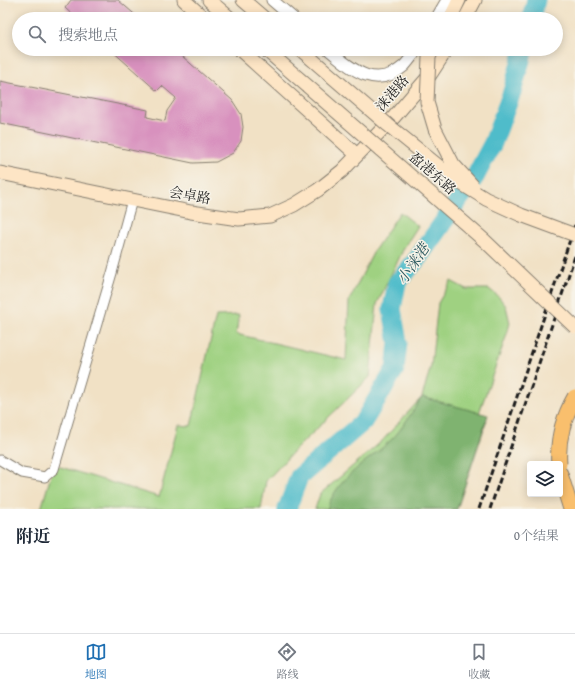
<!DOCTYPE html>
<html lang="zh">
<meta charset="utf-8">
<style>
:root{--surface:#fff;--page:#f2f2f3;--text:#1f2937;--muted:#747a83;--line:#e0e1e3;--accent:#1f6fb2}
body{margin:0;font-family:"Gentium Book Plus","Noto Serif SC",serif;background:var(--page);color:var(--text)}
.controls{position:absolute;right:12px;bottom:12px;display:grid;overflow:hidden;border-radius:4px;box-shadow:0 2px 10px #0003}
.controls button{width:36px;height:36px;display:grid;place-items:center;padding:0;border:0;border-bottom:1px solid var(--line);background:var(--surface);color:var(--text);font:20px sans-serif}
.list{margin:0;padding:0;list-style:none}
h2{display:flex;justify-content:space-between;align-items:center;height:52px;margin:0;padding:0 16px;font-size:17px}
h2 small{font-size:13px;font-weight:400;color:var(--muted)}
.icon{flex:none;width:22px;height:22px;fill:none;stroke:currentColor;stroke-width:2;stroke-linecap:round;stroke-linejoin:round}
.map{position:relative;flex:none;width:575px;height:509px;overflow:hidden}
.search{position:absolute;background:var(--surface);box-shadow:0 2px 10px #0003;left:12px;right:12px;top:12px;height:44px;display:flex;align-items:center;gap:10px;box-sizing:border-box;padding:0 14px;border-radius:22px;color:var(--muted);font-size:15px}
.sheet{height:124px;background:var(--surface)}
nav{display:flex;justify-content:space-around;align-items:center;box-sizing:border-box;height:56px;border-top:1px solid var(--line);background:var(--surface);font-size:11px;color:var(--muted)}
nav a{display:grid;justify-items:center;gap:2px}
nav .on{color:var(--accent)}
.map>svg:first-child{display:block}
.green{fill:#9fd181;stroke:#5e764e}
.forest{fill:#7fb36f;stroke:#4e6846}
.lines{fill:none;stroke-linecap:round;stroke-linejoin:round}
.river{stroke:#50bcca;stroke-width:19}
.building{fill:#d891be}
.minor-casing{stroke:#867e70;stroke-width:11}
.tertiary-casing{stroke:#867e70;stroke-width:13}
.secondary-casing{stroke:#867e70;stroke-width:15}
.trunk-casing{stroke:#867e70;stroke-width:17}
.minor{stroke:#fff;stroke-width:9}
.tertiary{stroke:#fff;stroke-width:11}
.secondary{stroke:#fde5c5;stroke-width:13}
.trunk{stroke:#f9bf6d;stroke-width:15}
.rail{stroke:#1c1c1c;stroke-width:3;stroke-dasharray:6 3;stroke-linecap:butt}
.secondary-bridge-casing{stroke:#867e70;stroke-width:15;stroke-linecap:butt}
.trunk-bridge-casing{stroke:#867e70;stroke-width:17;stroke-linecap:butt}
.secondary-bridge{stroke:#fde5c5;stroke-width:13}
.trunk-bridge{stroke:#f9bf6d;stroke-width:15}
.labels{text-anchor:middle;stroke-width:3;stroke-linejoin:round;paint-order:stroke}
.street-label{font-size:14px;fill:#1c1c1c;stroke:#f7f3e8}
.water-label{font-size:15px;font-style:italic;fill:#315c62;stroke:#f7f3e8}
</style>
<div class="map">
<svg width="575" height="509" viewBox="0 0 575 509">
<rect width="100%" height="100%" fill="#f7f3e8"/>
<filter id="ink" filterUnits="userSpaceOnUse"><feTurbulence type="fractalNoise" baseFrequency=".025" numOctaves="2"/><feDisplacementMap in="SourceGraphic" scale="8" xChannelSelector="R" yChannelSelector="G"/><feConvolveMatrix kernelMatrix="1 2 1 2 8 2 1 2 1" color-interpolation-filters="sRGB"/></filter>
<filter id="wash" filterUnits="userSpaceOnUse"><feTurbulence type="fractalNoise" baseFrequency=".012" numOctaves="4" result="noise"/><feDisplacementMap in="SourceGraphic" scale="16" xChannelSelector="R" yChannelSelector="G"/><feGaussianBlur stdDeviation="0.9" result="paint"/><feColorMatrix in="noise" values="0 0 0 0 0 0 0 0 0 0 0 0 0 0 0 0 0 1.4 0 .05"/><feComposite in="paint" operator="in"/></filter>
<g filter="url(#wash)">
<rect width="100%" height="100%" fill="#f1e1c5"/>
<!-- green -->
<path class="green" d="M400,212L418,226L405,246L377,304L370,377L294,451L266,481L261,509H41L54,465L159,497L178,425L191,426L216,316L239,315L236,334L346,360L349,301L374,251Z
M451,281L466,289H489L498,296L506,306L510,323L506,337L479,413L487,420L457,509H315L320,494L382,441L422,397L431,366L438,303Z"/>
<!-- forest -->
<path class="forest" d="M422,397L488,415L457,509H327C337,477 369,461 391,440C402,430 413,410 422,397Z"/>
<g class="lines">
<!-- river -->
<path class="river" d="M531,19L536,0
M287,509L299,477L363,422L395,369L398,343L392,309L397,283L418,258L475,177L493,143L512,92L524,49"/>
</g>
<g id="blocks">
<!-- building -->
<path class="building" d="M71,0H118L140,19H77L65,8Z
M110,49H174L232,100L241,114L243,127L241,141L233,153L216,162L193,163L0,123V81L148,110L147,117L165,121L167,111L176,98L162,86L157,91Z"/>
</g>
</g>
<g filter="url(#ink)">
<use href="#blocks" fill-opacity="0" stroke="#867e70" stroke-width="1"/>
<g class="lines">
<defs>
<path id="minor" d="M0,460L22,473L45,477L54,469L112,273L132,200"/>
<path id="tertiary" d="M272,0L294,19
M436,19L447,0
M328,49C352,69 375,91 404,66C409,61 413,54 418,49"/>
<path id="secondary" d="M184,0L205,19
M209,0L231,19
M243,0L265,19
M450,19L459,0
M465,19L475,0
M239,49L357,155
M0,173L191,212L239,219L270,216L294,205L318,190L342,171L394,117L430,75L447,49"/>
<path id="trunk" d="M560,474L571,509"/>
</defs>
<!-- minor casing -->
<use href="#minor" class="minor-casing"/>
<!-- tertiary casing -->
<use href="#tertiary" class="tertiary-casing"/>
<!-- secondary casing -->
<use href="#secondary" class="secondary-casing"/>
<!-- trunk casing -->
<use href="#trunk" class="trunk-casing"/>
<!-- minor -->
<use href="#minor" class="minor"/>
<!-- tertiary -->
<use href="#tertiary" class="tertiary"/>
<!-- secondary -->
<use href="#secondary" class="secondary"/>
<!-- trunk -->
<use href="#trunk" class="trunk"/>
<!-- rail -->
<path class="rail" d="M479,509L575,225
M490,509L575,256"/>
<defs>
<path id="secondary-bridge" d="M265,49L485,241L575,327
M300,49L388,125L457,181L486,199L521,215L575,235
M433,49L429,57L427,102L435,129L453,164L473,186"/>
<path id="trunk-bridge" d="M559,464C557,440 563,418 575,397"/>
</defs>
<!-- secondary-bridge casing -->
<use href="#secondary-bridge" class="secondary-bridge-casing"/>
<!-- trunk-bridge casing -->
<use href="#trunk-bridge" class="trunk-bridge-casing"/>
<!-- secondary-bridge -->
<use href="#secondary-bridge" class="secondary-bridge"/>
<!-- trunk-bridge -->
<use href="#trunk-bridge" class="trunk-bridge"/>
</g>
</g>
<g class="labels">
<!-- street labels -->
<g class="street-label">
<text transform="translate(392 93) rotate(-49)" y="5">涞港路</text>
<text transform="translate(433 173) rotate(41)" y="5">盈港东路</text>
<text transform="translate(190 195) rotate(10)" y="5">会卓路</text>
</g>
<!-- water labels -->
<g class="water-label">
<text transform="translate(413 264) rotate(-56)" y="5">小涞港</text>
</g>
</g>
</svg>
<div class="controls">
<button><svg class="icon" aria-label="layers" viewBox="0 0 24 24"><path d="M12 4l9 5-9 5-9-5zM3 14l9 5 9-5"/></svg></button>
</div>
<div class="search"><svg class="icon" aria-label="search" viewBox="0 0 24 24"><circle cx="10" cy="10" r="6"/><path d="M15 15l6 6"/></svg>搜索地点</div>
</div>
<section class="sheet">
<h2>附近<small>0个结果</small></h2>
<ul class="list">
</ul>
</section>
<nav>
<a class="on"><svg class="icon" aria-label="map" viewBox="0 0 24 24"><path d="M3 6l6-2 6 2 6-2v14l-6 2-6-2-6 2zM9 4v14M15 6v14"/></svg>地图</a>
<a><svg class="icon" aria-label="directions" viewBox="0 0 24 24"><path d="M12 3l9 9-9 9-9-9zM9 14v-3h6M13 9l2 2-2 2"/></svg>路线</a>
<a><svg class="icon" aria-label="saved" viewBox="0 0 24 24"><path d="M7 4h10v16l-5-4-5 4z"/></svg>收藏</a>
</nav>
